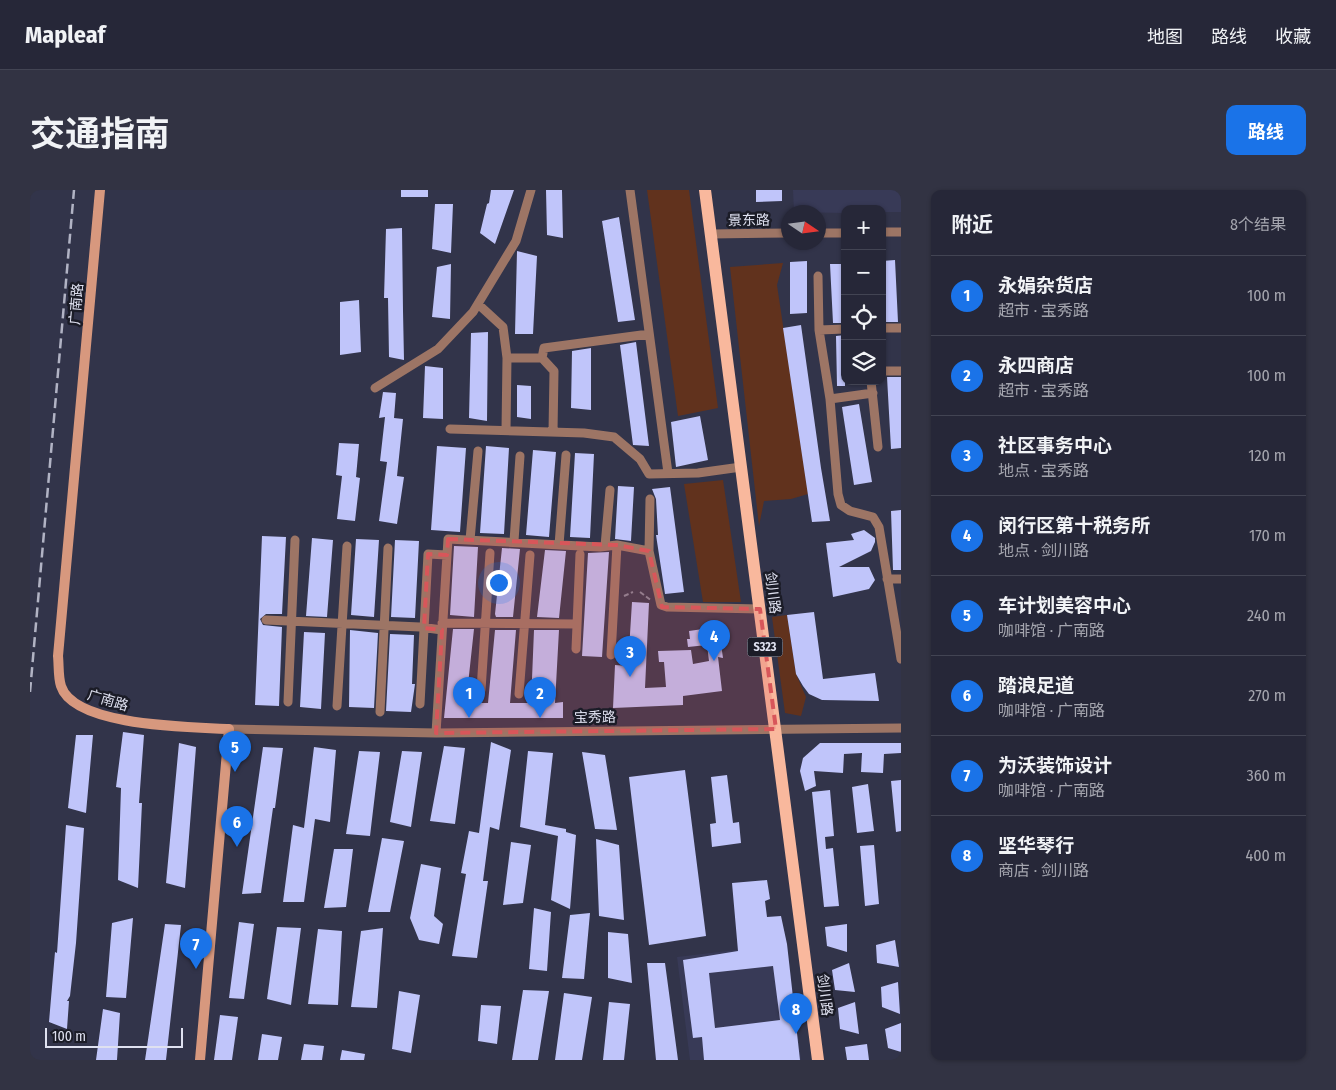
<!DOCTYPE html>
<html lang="zh">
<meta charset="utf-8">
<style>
:root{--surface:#262738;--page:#323343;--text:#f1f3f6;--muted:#a4a5ae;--line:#424453;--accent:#1a73e8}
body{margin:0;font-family:"Fira Sans Condensed","Noto Sans SC",sans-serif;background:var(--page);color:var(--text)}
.controls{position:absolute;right:15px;top:15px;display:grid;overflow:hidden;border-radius:10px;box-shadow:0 1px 4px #0004}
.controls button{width:45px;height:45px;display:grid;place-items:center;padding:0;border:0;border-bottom:1px solid var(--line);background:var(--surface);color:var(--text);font:25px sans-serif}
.compass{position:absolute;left:751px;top:15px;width:45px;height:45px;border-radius:50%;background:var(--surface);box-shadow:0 1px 4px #0004;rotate:103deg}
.scale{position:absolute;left:15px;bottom:12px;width:138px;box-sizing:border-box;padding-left:5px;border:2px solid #dfe1f0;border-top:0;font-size:14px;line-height:18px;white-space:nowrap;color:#dfe1f0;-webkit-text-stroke:4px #1b1c27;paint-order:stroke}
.you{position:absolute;left:468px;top:392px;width:18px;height:18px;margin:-12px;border:4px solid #fff;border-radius:50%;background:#1a73e8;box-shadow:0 0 0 8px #1a73e833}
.badge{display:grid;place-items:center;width:32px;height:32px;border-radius:50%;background:var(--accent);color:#fff;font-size:16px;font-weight:700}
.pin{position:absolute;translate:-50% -41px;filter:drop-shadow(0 1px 2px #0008)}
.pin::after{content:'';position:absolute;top:26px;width:18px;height:15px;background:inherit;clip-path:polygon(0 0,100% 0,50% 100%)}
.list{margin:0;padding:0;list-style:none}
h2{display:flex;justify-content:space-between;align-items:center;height:65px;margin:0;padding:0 20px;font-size:21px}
h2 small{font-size:16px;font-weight:400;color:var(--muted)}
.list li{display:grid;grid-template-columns:32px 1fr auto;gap:15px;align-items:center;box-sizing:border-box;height:80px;padding:0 20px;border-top:1px solid var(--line)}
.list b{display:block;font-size:19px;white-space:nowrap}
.list p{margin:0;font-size:16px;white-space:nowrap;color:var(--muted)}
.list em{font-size:16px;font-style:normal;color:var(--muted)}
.icon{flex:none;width:28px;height:28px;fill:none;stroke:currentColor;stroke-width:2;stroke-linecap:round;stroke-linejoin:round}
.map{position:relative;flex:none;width:871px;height:870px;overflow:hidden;border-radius:10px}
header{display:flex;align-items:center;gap:30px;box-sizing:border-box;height:70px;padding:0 25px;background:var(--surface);border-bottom:1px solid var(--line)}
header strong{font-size:24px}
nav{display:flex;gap:28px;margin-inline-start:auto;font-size:18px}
.intro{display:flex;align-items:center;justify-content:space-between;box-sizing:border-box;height:120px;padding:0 30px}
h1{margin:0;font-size:35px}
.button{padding:12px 22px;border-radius:10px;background:var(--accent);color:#fff;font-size:18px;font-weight:700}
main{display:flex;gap:30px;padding:0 30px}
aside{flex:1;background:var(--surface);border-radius:10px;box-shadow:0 1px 4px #0004}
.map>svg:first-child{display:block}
.built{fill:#383a57}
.green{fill:#61321d}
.building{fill:#c0c5fa;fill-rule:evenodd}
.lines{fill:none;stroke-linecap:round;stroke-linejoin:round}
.path{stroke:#85879a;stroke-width:2;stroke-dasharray:5 2.5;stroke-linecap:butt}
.street{stroke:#9d7565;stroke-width:9}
.secondary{stroke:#d7987e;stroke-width:10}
.primary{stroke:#f9b89d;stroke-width:12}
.rail{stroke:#b1b3c4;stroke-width:2.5;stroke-dasharray:10 5;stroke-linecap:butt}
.marked{fill:#d8565a;fill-opacity:0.2;stroke:#d8565a;stroke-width:4;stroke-dasharray:10 6;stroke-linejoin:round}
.labels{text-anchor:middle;stroke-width:5;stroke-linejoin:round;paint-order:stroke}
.shield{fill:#1b1c27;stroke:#a4a6b4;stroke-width:1}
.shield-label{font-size:12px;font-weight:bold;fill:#dfe1f0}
.street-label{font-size:14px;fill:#dfe1f0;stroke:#1b1c27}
</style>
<header>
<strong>Mapleaf</strong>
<nav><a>地图</a><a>路线</a><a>收藏</a></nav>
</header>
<div class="intro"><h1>交通指南</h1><a class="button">路线</a></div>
<main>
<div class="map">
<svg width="871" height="870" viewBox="0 0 871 870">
<rect width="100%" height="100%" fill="#32344a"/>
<!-- built -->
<path class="built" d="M763,0H871V22H852V19H815V23L764,22Z
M757,754L771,870H660L647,767Z"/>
<!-- green -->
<path class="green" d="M617,0H659L688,218L648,226Z
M753,73L747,95L778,304L761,309L734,311L729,336L700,77Z
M693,290L711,412H673L654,294Z
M757,425L766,484L776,507L771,526L755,523L742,427Z"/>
<!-- building -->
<path class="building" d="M371,0H398V7H371Z
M461,0H484L465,54L450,43L457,14L459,13Z
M516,0H532L533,48L517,45Z
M726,0H752V11L726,12Z
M405,14H423L421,63L402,59Z
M589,27L605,130L588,132L572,31Z
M372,38L373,121L374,170L359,167L358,108H354L356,39Z
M487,61L507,66L503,144H485Z
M865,70L868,132H852V71Z
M777,71V123L760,124V72Z
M421,74L420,129L402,127L407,77Z
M800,74H815V133H803Z
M329,110L331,162L310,165V112Z
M771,135L791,278L800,331L782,332L753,138Z
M458,142L457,231L439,228L441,143Z
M815,145V196H807L806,146Z
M606,152L619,256L603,255L590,155Z
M561,158V220L541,218L542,161Z
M395,176L413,178V229L393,228Z
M857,187H871V258L861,259Z
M487,195L501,196V229L487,227Z
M353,202L366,203L364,228L373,229L367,286L374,287L367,334L349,331L357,272L350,271L355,227L349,228Z
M829,214L842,292L824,295L812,217Z
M670,226L678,270L646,277L641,232Z
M309,253L329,254L326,287L330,288L325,331L307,329L312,286L306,285Z
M407,256L436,258L430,342L401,340Z
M456,256L479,258L474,344L450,343Z
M503,260L526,262L519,347L496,345Z
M545,263L564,264L560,348L540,347Z
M588,296L604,297L601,351L585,349Z
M640,297L654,402L635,404L626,345H628L626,309L622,299Z
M871,320V380H863L861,321Z
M834,340L845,348V352L841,361L809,377H839L845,390L839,399L803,407L796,353L824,350L821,344Z
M232,346L256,347L252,424H236L230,429L233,435L252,437L249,516L225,515Z
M282,348L303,350L297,427L276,426Z
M326,349L349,350L344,427L321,425Z
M365,350L389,351L385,428L361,427Z
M424,356L448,357L444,427L420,425Z
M472,358L490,359L483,427H466L465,424Z
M515,360L536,361L529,428L507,427Z
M579,362L572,467L552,466L558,363Z
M602,412L619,413L615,498L636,497L634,472H629L628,461L661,460L663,474L679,471L677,455L658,457L657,449H660L659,441L680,438L681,441L689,440L693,468L688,467L692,501L653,506V515L583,518L585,475L598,476Z
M784,422L793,489L845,483L849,511L792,510L779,504L773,496L766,484L757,425Z
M423,439H444L436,513H458L465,440H486L480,513H501L504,440H529L525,513L533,512V528H414Z
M320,440L348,443L344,518L319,517Z
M274,442L295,443L291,519L270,517Z
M360,444L384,445L382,494H385L381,522L356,521Z
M93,542L114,545L109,613H112L108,698L88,690L91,598L86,597Z
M46,545H63L56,623L38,618Z
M461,552L481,560L469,640L460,637L453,691H458L447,768L422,766L436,684L431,683L439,641L449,643Z
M149,553L166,557L155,698L136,693Z
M790,553H871V563L854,564L853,583L831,582L832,563L814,564L813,583L784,581L786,596L775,601L770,581L773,568Z
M414,556L435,558L425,634L400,631Z
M233,557L253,558L245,618H243L231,703L212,704Z
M284,557L306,560L300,632L285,629L274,712H253L263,635L274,638Z
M329,561L350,562L340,646L316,644Z
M372,561L392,562L381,637L360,632Z
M498,561L523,563L515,635L536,639V642L546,645L540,719L521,710L528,646L490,637Z
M552,562L575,565L587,640L565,639Z
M655,580L676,746L619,755L599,587Z
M697,585L703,633L709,632L711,653L682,657L680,634L686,633L681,587Z
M871,590V641L866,642L861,591Z
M838,594L844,641L827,643L822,597Z
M800,600L804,646L795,647L796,659L803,658L809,716L794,717L782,602Z
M36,635L54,638L46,753L40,806L37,811H39L37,839L19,832L25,762L27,763Z
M352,648L374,651L360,722H338Z
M566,649L589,655L594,730L569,726Z
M481,652L501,655L493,713L473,715Z
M844,655L849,714L835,716L830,656Z
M304,659H323L316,717L294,718Z
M391,674L411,678L404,726L413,734L409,754L389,750L380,728Z
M737,690L740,709L735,711L737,727L751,726L757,754L770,870H674L672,847L663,848L653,770L708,761L702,693ZM743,776L750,830L685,838L679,783Z
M504,718L521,722L517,781L499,779Z
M560,723L554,789L532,788L540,725Z
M103,728L96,808L76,807L82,733Z
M209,732L224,734L214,809L199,808Z
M135,734L151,735L136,870H115Z
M817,734V762L797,756L795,737Z
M247,737L271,738L261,815L237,809Z
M353,738L347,818L321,817L331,741Z
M288,739L312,741L308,815L278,814Z
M578,742L598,744L602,793L578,788Z
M865,750L869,777L847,773L846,755Z
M617,773H635L648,870H626Z
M819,773L825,802L805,800L802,780Z
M868,792L870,824L852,817L851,797Z
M493,800L519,801L508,870H482Z
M369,801L390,805L381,863L362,859Z
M534,803L562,807L552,870H525Z
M579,812L600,814L594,870H573Z
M825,812L829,844L810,839L808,818Z
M451,815L471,816L467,854L448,851Z
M73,819L90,823L87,870H66Z
M190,825L208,827L202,870H184Z
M871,833V862L858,858L855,839Z
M232,844L252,847L248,870H228Z
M274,854L294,856L292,870H271Z
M837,854L839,870H817L815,857Z
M312,860L335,864L334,870H310Z"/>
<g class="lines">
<!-- path -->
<path class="path" d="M610,402L622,411
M594,406L603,402"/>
<!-- street -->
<path class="street" d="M600,0L638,283
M852,42H871
M788,43H815
M681,44L758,43
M788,86L789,140L800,209L808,304L811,315L820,321L843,327L849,337L871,469
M448,114L473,137L477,168H512L524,181L523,242
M852,138H871
M789,140L815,139
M512,168L514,158L619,144
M852,181H871
M841,191L848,257
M345,198L408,159L443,122L486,51L501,0
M800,209L843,203
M420,239L554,243L584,247L610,269L619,284L668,283L711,277
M476,240L477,168
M440,350L448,261
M484,351L490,266
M529,355L536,265
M575,356L580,300
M619,361L620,309
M857,389H871
M236,430L390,437L412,440
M412,433L547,434
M546,459L550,364
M581,465L587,355
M451,500L460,363
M489,504L500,365
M258,512L265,350
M390,514L398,364L417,365
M307,516L317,356
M350,522L358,358
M199,539L406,543L871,538
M406,543L418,349L570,357L587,355L619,361L631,415L637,417L730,419"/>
<!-- secondary -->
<path class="secondary" d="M70,0L28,466C29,475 28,487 31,496C44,537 163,537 199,539L170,870"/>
<!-- primary -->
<path class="primary" d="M675,0L788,870"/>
<!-- rail -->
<path class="rail" d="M0,502L44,0"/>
</g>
<!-- marked area -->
<path class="marked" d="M418,349L587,355L619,361L632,417L730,419L746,539L406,543L412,440L394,438L398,364L417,365Z"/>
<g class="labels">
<!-- shield labels -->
<rect class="shield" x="717.5" y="447.5" width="35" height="19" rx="4"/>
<g class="shield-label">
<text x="735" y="461">S323</text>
</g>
<!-- street labels -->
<g class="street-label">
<text transform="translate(719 30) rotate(-1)" y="5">景东路</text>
<text transform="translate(46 114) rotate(-85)" y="5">广南路</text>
<text transform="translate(743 403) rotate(83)" y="5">剑川路</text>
<text transform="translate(78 510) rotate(17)" y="5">广南路</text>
<text transform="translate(565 527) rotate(-1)" y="5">宝秀路</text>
<text transform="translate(795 805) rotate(83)" y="5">剑川路</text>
</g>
</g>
</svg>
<div class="controls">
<button>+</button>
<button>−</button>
<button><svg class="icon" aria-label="locate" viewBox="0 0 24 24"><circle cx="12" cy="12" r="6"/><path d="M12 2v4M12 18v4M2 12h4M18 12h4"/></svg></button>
<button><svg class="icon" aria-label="layers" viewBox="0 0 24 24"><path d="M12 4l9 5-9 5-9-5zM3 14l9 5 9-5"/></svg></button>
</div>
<svg class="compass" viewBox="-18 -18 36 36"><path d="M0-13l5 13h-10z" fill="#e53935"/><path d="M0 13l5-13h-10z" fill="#a4a5ae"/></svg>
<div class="scale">100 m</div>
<div class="you"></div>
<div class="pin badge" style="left:439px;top:528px">1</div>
<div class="pin badge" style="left:510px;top:528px">2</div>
<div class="pin badge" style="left:600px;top:487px">3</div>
<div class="pin badge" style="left:684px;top:471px">4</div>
<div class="pin badge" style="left:205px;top:582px">5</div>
<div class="pin badge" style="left:207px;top:657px">6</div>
<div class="pin badge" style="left:166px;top:779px">7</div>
<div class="pin badge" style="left:766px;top:844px">8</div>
</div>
<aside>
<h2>附近<small>8个结果</small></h2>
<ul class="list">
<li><span class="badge">1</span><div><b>永娟杂货店</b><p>超市 · 宝秀路</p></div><em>100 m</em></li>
<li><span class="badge">2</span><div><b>永四商店</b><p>超市 · 宝秀路</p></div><em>100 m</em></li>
<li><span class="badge">3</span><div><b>社区事务中心</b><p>地点 · 宝秀路</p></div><em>120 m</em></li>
<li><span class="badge">4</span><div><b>闵行区第十税务所</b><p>地点 · 剑川路</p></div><em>170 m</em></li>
<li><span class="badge">5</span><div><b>车计划美容中心</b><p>咖啡馆 · 广南路</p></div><em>240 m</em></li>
<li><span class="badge">6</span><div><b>踏浪足道</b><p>咖啡馆 · 广南路</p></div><em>270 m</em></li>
<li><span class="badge">7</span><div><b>为沃装饰设计</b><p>咖啡馆 · 广南路</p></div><em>360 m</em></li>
<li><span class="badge">8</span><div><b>坚华琴行</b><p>商店 · 剑川路</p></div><em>400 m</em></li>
</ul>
</aside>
</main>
